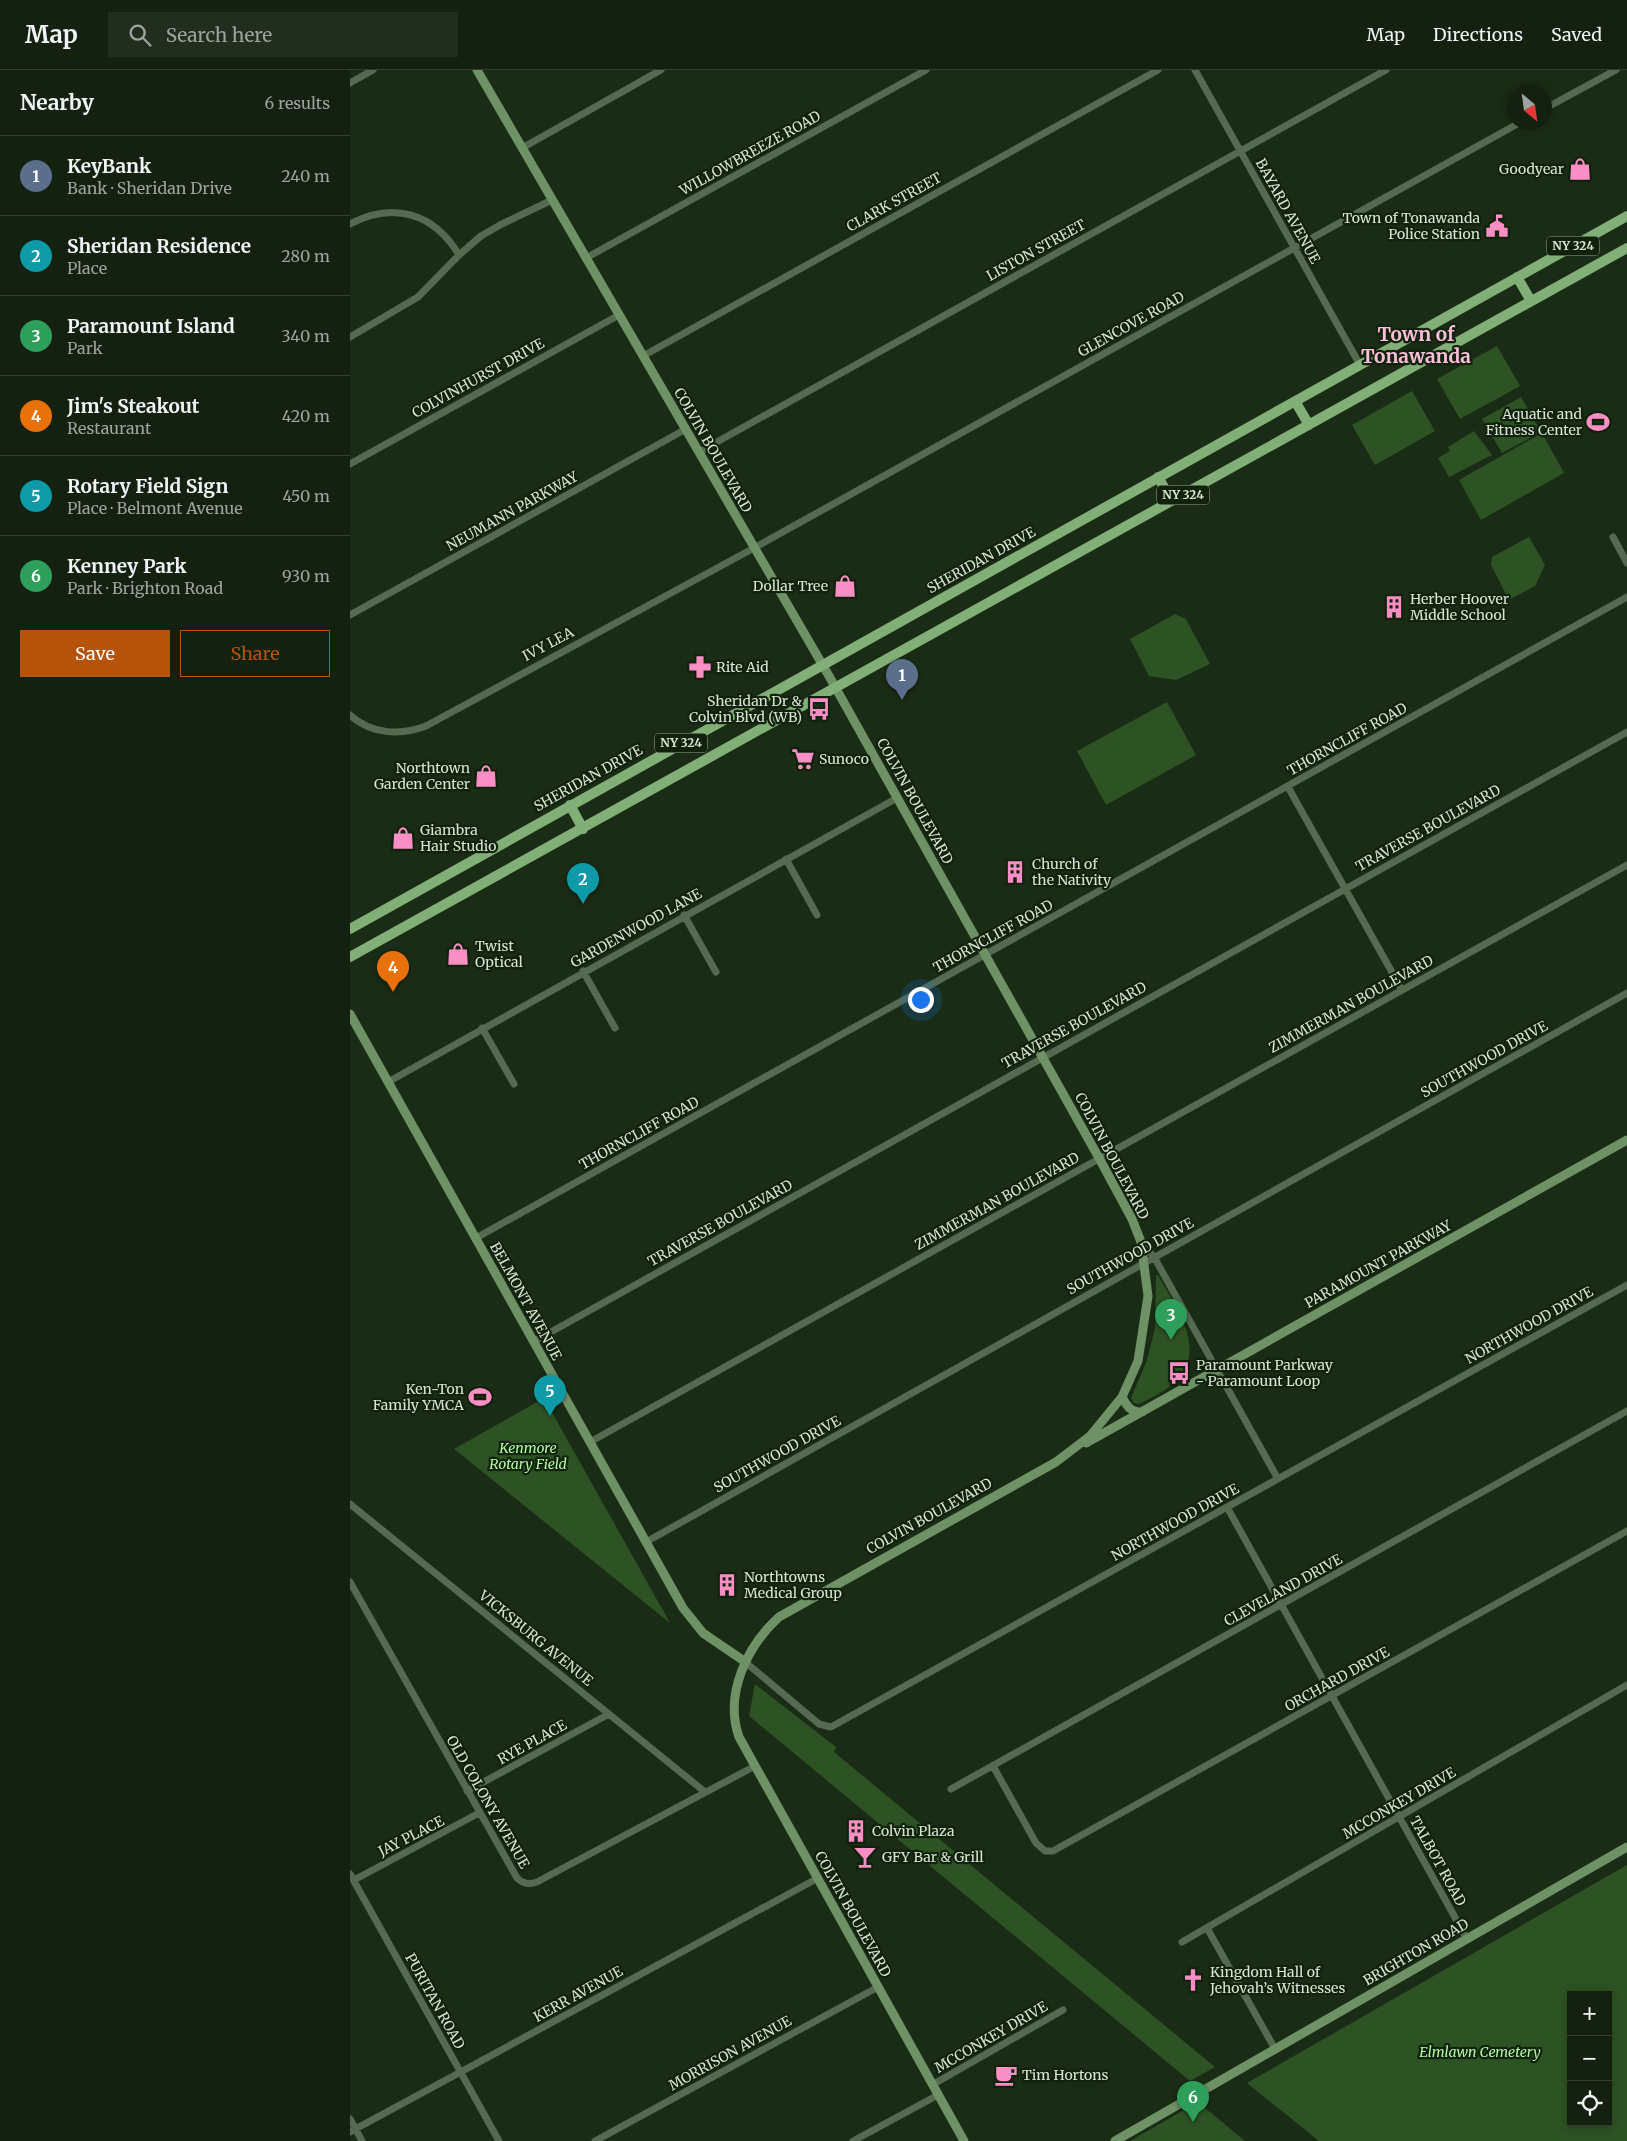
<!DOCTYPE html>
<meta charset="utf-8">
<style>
:root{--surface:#142110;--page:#212e1e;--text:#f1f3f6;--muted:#9da39f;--line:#333e30;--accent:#b45309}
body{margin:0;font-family:Merriweather,serif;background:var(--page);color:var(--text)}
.controls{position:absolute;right:15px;bottom:15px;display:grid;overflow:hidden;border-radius:0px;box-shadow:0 2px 8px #0003}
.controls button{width:45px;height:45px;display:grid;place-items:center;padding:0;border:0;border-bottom:1px solid var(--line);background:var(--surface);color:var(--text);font:25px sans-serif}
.compass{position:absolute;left:1157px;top:15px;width:45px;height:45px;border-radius:50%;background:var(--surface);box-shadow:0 2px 8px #0003;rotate:151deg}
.you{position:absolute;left:570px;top:929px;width:18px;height:18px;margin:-12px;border:4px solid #fff;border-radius:50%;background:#1a73e8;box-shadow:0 0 0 8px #1a73e833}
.badge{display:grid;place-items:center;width:32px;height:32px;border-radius:50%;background:var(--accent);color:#fff;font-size:16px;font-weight:700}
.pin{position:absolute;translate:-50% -41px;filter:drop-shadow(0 1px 2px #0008)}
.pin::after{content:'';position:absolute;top:26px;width:18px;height:15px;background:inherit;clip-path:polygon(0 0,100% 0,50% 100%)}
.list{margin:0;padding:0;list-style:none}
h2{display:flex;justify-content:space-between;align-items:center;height:65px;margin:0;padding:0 20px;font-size:21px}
h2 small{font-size:16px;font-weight:400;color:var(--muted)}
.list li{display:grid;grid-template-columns:32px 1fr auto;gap:15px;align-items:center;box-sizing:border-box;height:80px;padding:0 20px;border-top:1px solid var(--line)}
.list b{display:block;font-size:19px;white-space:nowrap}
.list p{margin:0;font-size:16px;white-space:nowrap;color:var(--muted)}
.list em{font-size:16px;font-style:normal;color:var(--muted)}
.actions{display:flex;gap:10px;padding:15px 20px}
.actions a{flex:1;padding:11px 0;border:1px solid var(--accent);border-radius:0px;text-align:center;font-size:18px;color:var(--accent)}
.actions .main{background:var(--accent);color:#fff}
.icon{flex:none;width:28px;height:28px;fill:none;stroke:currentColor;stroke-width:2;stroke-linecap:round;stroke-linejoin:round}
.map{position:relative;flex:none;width:1277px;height:2071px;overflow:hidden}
header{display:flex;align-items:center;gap:30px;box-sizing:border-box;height:70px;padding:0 25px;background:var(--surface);border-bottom:1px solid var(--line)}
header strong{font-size:24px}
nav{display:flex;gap:28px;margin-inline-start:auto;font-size:18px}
.search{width:350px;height:45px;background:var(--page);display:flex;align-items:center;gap:12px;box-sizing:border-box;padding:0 18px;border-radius:0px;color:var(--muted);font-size:19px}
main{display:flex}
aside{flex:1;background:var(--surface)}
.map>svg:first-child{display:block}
.green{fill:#2d5223;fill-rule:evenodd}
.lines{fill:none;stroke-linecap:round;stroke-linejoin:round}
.street{stroke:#556a50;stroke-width:7}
.secondary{stroke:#6f9166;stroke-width:9}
.primary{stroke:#82af77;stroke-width:10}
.labels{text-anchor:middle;stroke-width:4.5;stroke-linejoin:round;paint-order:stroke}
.shield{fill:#11220c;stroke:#9ca998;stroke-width:1}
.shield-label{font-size:12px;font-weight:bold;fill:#d7e3d4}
.street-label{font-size:14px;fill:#d7e3d4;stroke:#11220c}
.poi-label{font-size:14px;fill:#d7e3d4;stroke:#11220c;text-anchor:start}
.park-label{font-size:14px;font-style:italic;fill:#b2faa0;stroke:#11220c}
.district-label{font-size:19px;font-weight:bold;fill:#fdbfdc;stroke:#11220c}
</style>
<header>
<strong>Map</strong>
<div class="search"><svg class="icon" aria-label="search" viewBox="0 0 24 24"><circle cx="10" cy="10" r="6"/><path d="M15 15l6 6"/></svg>Search here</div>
<nav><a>Map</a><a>Directions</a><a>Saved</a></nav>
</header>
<main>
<aside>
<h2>Nearby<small>6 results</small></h2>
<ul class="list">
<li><span class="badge" style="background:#5c6f8a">1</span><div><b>KeyBank</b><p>Bank · Sheridan Drive</p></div><em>240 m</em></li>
<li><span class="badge" style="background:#0f9aa8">2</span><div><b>Sheridan Residence</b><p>Place</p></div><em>280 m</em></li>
<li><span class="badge" style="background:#2e9e5b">3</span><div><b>Paramount Island</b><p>Park</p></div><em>340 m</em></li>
<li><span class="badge" style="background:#e8710a">4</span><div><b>Jim's Steakout</b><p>Restaurant</p></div><em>420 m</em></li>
<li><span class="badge" style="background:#0f9aa8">5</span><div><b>Rotary Field Sign</b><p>Place · Belmont Avenue</p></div><em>450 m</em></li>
<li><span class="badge" style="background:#2e9e5b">6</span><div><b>Kenney Park</b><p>Park · Brighton Road</p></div><em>930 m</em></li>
</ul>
<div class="actions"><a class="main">Save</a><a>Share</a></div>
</aside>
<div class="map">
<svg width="1277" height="2071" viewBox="0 0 1277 2071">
<rect width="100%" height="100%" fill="#1a2c15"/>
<!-- green -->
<path class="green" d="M1147,276L1170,316L1110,349L1087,309Z
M1062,321L1085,361L1025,395L1002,355Z
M1171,327L1191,362L1152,383L1132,349Z
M1124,361L1142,385L1099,407L1088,388L1100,381L1098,377Z
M1192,363L1214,403L1131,450L1109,410Z
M1179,467L1195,495L1185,516L1159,530L1141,495L1142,487Z
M825,544L836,549L860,594L826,610L799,606L780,569Z
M817,632L846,685L756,735L727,681Z
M806,1205H808C827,1239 862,1285 819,1317C810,1324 799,1329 789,1334L784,1333L781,1328L797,1290L805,1258Z
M194,1328L320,1553L104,1379Z
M405,1614L486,1677L484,1682L865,1997L840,2011L399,1646Z
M1277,1795V2071H969L897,2013ZM1221,1925H1258V2052H1221Z
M848,2032L895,2071H780Z"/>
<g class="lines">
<!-- street -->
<path class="street" d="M845,0L1010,295
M0,13L23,0
M1194,39L1266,0
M172,78L311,0
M0,154C43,131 84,143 109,185
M236,188L576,0
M0,267L68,227L109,185L131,166L150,155L202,130
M293,286L808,0
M349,382L1036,0
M0,394L269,245
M1263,467L1277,493
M0,545L336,359
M0,645C21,664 50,666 76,656L404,478L1171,52
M938,717L1052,920
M436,789L467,845
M334,845L366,902
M233,901L265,958
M132,958L164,1014
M38,1012L547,728
M126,1168L1277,527
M791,1172L804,1187L928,1409
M183,1272L1277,662
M240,1372L1277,795
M0,1434L355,1722
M877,1437L1117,1869
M296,1472L1277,923
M0,1512L167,1808C173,1814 179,1815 187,1812L405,1696
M394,1591L469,1654L481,1657L1277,1215
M643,1696L686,1773L695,1781H703L1277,1461
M601,1719L1277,1341
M117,1721L259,1644
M0,1804L149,2071
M4,1810L129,1743
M857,1858L925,1979
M832,1872L1277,1615
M582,2015L713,1940
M0,2049L12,2071
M0,2062L468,1808
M245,2071L528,1917
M503,2071L588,2025"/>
<!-- secondary -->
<path class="secondary" d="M127,0L479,606L749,1088L782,1149L791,1172L798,1226L788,1291L772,1327L740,1366L706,1392L429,1547C397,1576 374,1624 389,1667L614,2071
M0,944L333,1538L353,1563L394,1591
M772,1327C777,1336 780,1342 792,1342
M736,1373L1277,1070
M765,2071L1277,1777"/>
<!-- primary -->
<path class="primary" d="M1167,207L1181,231
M945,331L959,355
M808,407L822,431
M220,735L233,759
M0,859L1277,146
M0,887L1277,178"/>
</g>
<!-- icons -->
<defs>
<symbol id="shop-bare" viewBox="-9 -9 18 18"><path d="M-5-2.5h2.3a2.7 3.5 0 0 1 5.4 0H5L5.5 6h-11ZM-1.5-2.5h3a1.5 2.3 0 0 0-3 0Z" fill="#fb8fc5" stroke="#11220c" stroke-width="2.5" paint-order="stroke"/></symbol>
<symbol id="civic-bare" viewBox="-9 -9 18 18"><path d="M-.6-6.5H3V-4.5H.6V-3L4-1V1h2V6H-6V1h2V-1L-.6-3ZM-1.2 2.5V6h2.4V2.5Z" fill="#fb8fc5" stroke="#11220c" stroke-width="2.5" paint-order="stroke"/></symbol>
<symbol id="stadium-bare" viewBox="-9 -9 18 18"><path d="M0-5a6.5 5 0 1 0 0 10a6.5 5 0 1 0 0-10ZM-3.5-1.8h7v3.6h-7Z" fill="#fb8fc5" stroke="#11220c" stroke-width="2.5" paint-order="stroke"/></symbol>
<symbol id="building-bare" viewBox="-9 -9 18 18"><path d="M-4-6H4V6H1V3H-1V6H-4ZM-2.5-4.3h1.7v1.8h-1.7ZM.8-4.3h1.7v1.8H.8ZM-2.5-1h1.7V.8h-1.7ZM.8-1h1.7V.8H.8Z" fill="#fb8fc5" stroke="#11220c" stroke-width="2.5" paint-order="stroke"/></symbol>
<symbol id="pharmacy-bare" viewBox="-9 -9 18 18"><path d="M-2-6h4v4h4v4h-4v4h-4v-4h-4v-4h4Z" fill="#fb8fc5" stroke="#11220c" stroke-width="2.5" paint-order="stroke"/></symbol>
<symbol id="bus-bare" viewBox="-9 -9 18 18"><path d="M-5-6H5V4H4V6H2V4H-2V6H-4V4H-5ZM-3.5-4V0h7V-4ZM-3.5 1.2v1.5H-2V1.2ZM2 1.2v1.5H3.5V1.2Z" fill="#fb8fc5" stroke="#11220c" stroke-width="2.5" paint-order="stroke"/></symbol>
<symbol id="supermarket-bare" viewBox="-9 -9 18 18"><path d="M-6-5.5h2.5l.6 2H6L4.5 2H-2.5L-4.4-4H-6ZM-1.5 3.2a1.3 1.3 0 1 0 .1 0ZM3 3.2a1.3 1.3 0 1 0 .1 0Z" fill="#fb8fc5" stroke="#11220c" stroke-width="2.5" paint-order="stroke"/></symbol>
<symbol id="bar-bare" viewBox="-9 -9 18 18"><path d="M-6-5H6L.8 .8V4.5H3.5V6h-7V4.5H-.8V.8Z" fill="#fb8fc5" stroke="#11220c" stroke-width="2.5" paint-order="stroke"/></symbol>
<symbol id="church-bare" viewBox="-9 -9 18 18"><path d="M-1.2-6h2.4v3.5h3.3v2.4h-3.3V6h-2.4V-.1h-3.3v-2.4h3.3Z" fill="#fb8fc5" stroke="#11220c" stroke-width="2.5" paint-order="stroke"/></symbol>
<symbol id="cafe-bare" viewBox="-9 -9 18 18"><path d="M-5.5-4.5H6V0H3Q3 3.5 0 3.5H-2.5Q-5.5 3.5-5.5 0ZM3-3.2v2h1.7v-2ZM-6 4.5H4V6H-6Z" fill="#fb8fc5" stroke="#11220c" stroke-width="2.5" paint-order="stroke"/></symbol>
</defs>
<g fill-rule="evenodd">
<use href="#shop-bare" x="1214" y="83" width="32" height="32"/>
<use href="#civic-bare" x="1131" y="140" width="32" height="32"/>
<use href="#stadium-bare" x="1232" y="336" width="32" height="32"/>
<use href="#shop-bare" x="479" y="500" width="32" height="32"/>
<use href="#building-bare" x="1028" y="521" width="32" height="32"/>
<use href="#pharmacy-bare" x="334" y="581" width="32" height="32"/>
<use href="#bus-bare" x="453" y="623" width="32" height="32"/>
<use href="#supermarket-bare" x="437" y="673" width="32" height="32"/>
<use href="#shop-bare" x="120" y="690" width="32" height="32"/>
<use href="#shop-bare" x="37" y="752" width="32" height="32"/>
<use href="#building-bare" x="649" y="786" width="32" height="32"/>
<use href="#shop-bare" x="92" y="868" width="32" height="32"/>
<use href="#bus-bare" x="813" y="1287" width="32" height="32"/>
<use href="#stadium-bare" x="114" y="1311" width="32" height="32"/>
<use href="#building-bare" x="361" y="1499" width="32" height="32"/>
<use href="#building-bare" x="490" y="1745" width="32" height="32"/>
<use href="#bar-bare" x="499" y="1771" width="32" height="32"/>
<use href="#church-bare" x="827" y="1894" width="32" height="32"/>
<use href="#cafe-bare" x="640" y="1989" width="32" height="32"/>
</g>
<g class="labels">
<!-- shield labels -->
<g class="shield">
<rect x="1197" y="166.5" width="52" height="19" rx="4"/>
<rect x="807" y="415.5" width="52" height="19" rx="4"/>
<rect x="305" y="663.5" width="52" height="19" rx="4"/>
</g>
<g class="shield-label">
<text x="1223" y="180">NY 324</text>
<text x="833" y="429">NY 324</text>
<text x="331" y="677">NY 324</text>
</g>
<!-- street labels -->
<g class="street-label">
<text transform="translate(400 83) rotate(-29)" y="5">WILLOWBREEZE ROAD</text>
<text transform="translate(544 132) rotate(-29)" y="5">CLARK STREET</text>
<text transform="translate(938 141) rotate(61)" y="5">BAYARD AVENUE</text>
<text transform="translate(686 180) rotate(-29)" y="5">LISTON STREET</text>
<text transform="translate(781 254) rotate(-29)" y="5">GLENCOVE ROAD</text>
<text transform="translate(128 308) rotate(-29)" y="5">COLVINHURST DRIVE</text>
<text transform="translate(363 380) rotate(60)" y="5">COLVIN BOULEVARD</text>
<text transform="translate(162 441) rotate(-29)" y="5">NEUMANN PARKWAY</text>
<text transform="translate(631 490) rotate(-29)" y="5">SHERIDAN DRIVE</text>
<text transform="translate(198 574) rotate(-28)" y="5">IVY LEA</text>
<text transform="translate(997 669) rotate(-29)" y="5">THORNCLIFF ROAD</text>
<text transform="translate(238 708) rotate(-29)" y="5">SHERIDAN DRIVE</text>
<text transform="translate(565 731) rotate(61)" y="5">COLVIN BOULEVARD</text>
<text transform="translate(1078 758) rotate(-29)" y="5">TRAVERSE BOULEVARD</text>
<text transform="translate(286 858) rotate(-29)" y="5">GARDENWOOD LANE</text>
<text transform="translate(643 866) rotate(-29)" y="5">THORNCLIFF ROAD</text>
<text transform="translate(1001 934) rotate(-29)" y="5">ZIMMERMAN BOULEVARD</text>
<text transform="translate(724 955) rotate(-29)" y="5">TRAVERSE BOULEVARD</text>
<text transform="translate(1134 989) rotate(-29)" y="5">SOUTHWOOD DRIVE</text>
<text transform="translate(289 1063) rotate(-29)" y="5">THORNCLIFF ROAD</text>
<text transform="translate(762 1086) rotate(62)" y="5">COLVIN BOULEVARD</text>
<text transform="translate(647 1131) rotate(-29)" y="5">ZIMMERMAN BOULEVARD</text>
<text transform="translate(370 1153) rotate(-29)" y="5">TRAVERSE BOULEVARD</text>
<text transform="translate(780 1186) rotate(-29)" y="5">SOUTHWOOD DRIVE</text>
<text transform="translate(1028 1194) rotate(-29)" y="5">PARAMOUNT PARKWAY</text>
<text transform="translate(176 1231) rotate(61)" y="5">BELMONT AVENUE</text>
<text transform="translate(1179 1255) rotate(-29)" y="5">NORTHWOOD DRIVE</text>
<text transform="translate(427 1384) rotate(-29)" y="5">SOUTHWOOD DRIVE</text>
<text transform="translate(579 1446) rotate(-29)" y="5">COLVIN BOULEVARD</text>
<text transform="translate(825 1452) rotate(-29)" y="5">NORTHWOOD DRIVE</text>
<text transform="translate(933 1520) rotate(-29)" y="5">CLEVELAND DRIVE</text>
<text transform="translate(186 1568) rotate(39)" y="5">VICKSBURG AVENUE</text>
<text transform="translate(987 1609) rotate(-29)" y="5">ORCHARD DRIVE</text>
<text transform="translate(182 1672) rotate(-29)" y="5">RYE PLACE</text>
<text transform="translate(138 1732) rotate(60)" y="5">OLD COLONY AVENUE</text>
<text transform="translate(1049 1733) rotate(-30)" y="5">MCCONKEY DRIVE</text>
<text transform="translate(61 1766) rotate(-27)" y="5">JAY PLACE</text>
<text transform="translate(1088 1791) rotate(61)" y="5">TALBOT ROAD</text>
<text transform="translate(503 1844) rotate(61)" y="5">COLVIN BOULEVARD</text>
<text transform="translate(1066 1882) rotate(-30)" y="5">BRIGHTON ROAD</text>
<text transform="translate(228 1924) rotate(-29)" y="5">KERR AVENUE</text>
<text transform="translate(85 1931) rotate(61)" y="5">PURITAN ROAD</text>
<text transform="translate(641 1967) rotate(-30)" y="5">MCCONKEY DRIVE</text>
<text transform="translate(380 1983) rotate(-29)" y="5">MORRISON AVENUE</text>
</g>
<!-- poi labels -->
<g class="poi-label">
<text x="1214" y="104" text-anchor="end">Goodyear</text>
<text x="1130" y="153" text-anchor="end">Town of Tonawanda<tspan x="1130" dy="16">Police Station</tspan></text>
<text x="1232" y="349" text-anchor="end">Aquatic and<tspan x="1232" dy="16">Fitness Center</tspan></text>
<text x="478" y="521" text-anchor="end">Dollar Tree</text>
<text x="1060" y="534">Herber Hoover<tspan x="1060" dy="16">Middle School</tspan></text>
<text x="366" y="602">Rite Aid</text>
<text x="452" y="636" text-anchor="end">Sheridan Dr &amp;<tspan x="452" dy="16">Colvin Blvd (WB)</tspan></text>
<text x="469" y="694">Sunoco</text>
<text x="120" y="703" text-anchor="end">Northtown<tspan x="120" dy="16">Garden Center</tspan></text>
<text x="70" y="765">Giambra<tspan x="70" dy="16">Hair Studio</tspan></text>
<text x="682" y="799">Church of<tspan x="682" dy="16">the Nativity</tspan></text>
<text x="125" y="881">Twist<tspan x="125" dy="16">Optical</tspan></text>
<text x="846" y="1300">Paramount Parkway<tspan x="846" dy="16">- Paramount Loop</tspan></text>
<text x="114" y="1324" text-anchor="end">Ken-Ton<tspan x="114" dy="16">Family YMCA</tspan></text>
<text x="394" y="1512">Northtowns<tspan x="394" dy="16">Medical Group</tspan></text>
<text x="522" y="1766">Colvin Plaza</text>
<text x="532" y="1792">GFY Bar &amp; Grill</text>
<text x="860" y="1907">Kingdom Hall of<tspan x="860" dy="16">Jehovah’s Witnesses</tspan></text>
<text x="672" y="2010">Tim Hortons</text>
</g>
<!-- park labels -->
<g class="park-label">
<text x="178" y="1383">Kenmore<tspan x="178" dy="16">Rotary Field</tspan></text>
<text x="1130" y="1987">Elmlawn Cemetery</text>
</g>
<!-- district labels -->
<g class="district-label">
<text x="1066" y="271">Town of<tspan x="1066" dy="22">Tonawanda</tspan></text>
</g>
</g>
</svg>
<div class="controls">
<button>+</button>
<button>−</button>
<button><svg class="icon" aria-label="locate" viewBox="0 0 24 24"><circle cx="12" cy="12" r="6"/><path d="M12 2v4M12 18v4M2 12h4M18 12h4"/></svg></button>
</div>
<svg class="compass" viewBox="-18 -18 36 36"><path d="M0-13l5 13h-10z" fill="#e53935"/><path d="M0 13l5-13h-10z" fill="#9da39f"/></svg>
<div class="you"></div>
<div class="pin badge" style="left:552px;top:630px;background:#5c6f8a">1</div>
<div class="pin badge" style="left:233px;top:834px;background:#0f9aa8">2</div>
<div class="pin badge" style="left:821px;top:1270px;background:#2e9e5b">3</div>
<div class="pin badge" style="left:43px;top:922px;background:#e8710a">4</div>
<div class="pin badge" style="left:200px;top:1346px;background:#0f9aa8">5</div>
<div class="pin badge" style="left:843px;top:2052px;background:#2e9e5b">6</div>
</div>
</main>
